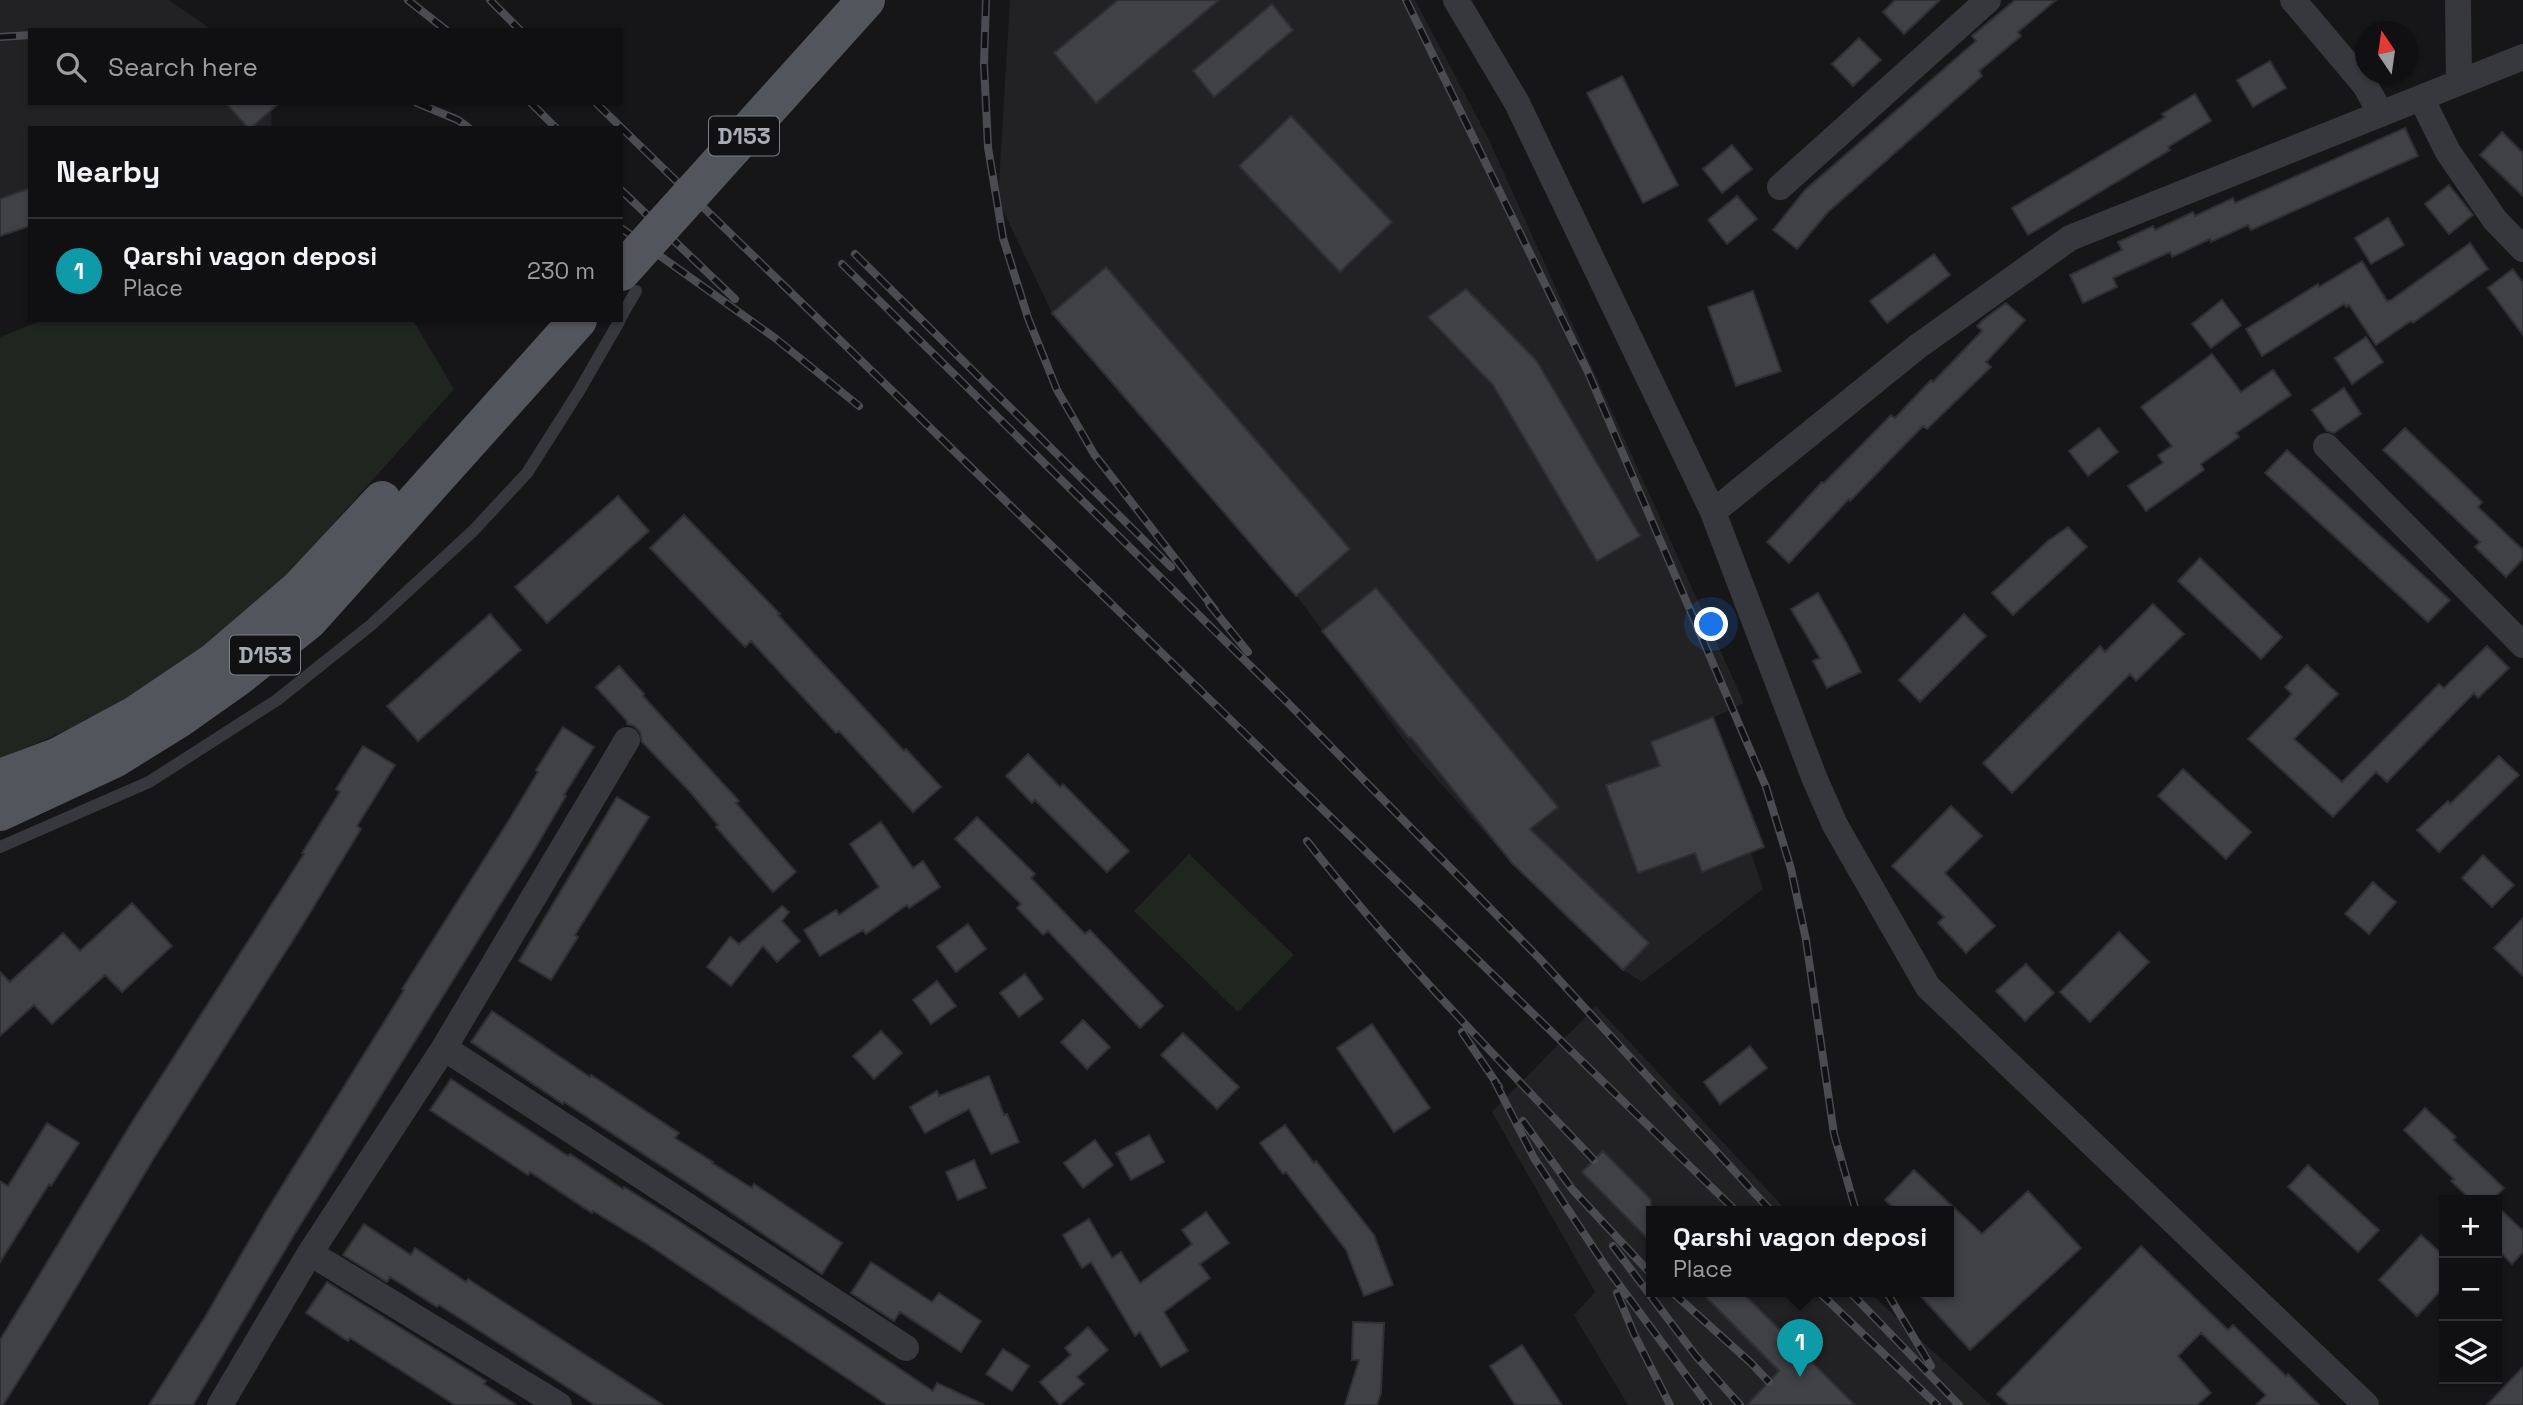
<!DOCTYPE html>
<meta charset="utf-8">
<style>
:root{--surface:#101012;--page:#1e1e20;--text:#f1f3f6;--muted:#9c9d9f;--line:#303032;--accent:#7c3aed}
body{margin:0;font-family:"Space Grotesk",sans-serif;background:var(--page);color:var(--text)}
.controls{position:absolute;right:21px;bottom:21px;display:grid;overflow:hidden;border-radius:0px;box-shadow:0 2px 5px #0004}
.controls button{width:63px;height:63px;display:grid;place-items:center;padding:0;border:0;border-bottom:2px solid var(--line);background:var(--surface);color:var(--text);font:35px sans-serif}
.compass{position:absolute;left:2355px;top:21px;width:63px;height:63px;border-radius:50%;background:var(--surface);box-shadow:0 2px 5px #0004;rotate:347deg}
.you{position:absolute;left:1712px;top:625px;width:24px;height:24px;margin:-18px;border:5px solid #fff;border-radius:50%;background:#1a73e8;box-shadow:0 0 0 10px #1a73e833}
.badge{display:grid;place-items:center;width:46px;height:46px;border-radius:50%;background:var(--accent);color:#fff;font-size:23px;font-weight:700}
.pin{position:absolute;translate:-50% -58px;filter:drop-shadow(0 2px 4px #0008)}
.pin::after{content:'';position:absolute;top:37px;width:24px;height:21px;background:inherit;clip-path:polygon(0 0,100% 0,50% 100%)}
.popup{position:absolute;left:1646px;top:1206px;width:308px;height:91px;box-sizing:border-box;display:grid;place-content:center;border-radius:0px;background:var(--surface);filter:drop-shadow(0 2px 5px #0005);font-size:23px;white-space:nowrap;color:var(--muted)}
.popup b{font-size:26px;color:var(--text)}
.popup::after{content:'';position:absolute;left:50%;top:100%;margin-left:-14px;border:14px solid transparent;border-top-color:var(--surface)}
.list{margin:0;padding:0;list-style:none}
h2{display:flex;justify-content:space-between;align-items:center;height:91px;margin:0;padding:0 28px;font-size:30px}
h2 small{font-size:23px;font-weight:400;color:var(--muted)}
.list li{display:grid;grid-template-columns:46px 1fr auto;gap:21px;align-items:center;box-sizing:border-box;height:105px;padding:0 28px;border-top:2px solid var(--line)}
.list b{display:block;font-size:26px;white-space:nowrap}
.list p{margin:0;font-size:23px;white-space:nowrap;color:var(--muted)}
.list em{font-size:23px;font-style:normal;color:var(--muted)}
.icon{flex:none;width:38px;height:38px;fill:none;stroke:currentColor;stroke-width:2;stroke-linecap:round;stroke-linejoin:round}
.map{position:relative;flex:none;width:2523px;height:1405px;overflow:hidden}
.search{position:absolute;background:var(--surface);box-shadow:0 2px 5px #0004;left:28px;top:28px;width:595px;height:77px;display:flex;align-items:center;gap:18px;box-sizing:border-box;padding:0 24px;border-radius:0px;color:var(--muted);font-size:26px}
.panel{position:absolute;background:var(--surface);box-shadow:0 2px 5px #0004;left:28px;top:126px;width:595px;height:196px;border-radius:0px}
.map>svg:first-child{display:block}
.built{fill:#222225}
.green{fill:#1e261f}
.building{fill:#404145;stroke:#303034;stroke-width:2}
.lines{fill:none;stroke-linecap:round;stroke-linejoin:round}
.lane{stroke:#37383d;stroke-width:12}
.street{stroke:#37383d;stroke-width:26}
.primary{stroke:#53555c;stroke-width:38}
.rail-casing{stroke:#4a4c52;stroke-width:8}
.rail{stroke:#111113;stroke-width:5;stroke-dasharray:16;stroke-linecap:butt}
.primary-bridge{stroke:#53555c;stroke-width:38}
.labels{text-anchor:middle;stroke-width:5;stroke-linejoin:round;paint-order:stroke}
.shield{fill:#111113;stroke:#7b7e86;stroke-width:2}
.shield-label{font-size:23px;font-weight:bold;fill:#a8adb8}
</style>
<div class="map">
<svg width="2523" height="1405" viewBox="0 0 2523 1405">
<rect width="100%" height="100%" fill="#161618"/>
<!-- built -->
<path class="built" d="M0,0H169L212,30H30V103H264L271,110L272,128H30V226L0,236Z
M1010,0H1415L1488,138L1744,703L1713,718L1764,847L1751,853L1763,889L1642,982L1623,970L1512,863L1412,751L1296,595L1052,313L998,200Z
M1596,1006L1787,1211H1651V1291H1868L1991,1405H1628L1574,1315L1595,1292L1492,1112Z"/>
<!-- green -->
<path class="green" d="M43,320H413L454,389L261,605L112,711L0,759V337Z
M1189,854L1294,955L1238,1012L1134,911Z"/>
<!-- building -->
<path class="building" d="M1118,0H1219L1096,103L1054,53Z
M1895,0H1940L1904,34L1883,12Z
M2015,0H2056L2018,32L2021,36L1979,71L1982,76L1828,212L1797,249L1773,230L1805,190L1976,41L1972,36Z
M1272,4L1293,30L1214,97L1193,71Z
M1859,38L1881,60L1853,86L1832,64Z
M2270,61L2286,88L2253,107L2237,80Z
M1622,76L1678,185L1643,203L1587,93Z
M2195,94L2211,121L2168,147L2170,150L2028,235L2012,208L2165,117L2162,114Z
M226,103H279L251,128H248Z
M1291,116L1392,222L1340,272L1239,166Z
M2405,128L2418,156L2251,230L2248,225L2211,242L2210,239L2172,257L2170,252L2113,278L2117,287L2083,303L2070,275L2122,250L2118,242L2153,226L2155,230L2193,212L2195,216L2233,198L2235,203Z
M2502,132L2523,153V196L2480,155Z
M1732,145L1752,169L1722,193L1703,169Z
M2449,185L2473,215L2449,234L2425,204Z
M30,188V226L0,236V199Z
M1737,196L1757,219L1727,244L1708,220Z
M2388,218L2404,245L2371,264L2355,238Z
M2470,243L2488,269L2413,323L2411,321L2376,345L2349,305L2346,307L2344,304L2262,356L2246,329L2318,284L2319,287L2362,261L2387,301L2391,300Z
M1934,254L1950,275L1887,323L1870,301Z
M1106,267L1350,549L1296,596L1052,313Z
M2513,269L2523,283V335L2488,288Z
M1466,289L1536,360L1640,536L1597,561L1493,385L1428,317Z
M1753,291L1781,371L1736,386L1708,307Z
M2222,300L2241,325L2211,348L2192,324Z
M2006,303L2025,320L1986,362L1991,367L1927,429L1923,426L1850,501L1849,499L1789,563L1767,542L1822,482L1824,483L1891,415L1895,418L1931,380L1933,382L1982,331L1977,326L1984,319Z
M2366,337L2383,362L2352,384L2335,358Z
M2212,354L2241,392L2273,370L2291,395L2236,433L2239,437L2201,464L2204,470L2146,511L2128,486L2163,463L2158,455L2172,446L2141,407Z
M2344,388L2361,414L2334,433L2327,431L2312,410Z
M2099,428L2118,452L2088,476L2069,451Z
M2405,428L2482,502L2478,507L2523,550V559L2506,577L2475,547L2480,542L2383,450Z
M2287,450L2450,600L2428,622L2265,473Z
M618,496L649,531L547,623L515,587Z
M684,515L780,614L778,615L904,751L906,749L941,787L913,812L839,731L836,733L751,641L745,647L650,548Z
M2068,527L2087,547L2013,615L1992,593L2049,540Z
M2200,558L2282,637L2261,659L2178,581Z
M1376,588L1558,807L1530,829L1649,943L1623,970L1512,863L1411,737L1409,738L1322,631Z
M1818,593L1847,644L1861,672L1827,688L1813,661L1820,658L1791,609Z
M2153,604L2184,634L2136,681L2130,674L2012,793L1983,763L2100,646L2105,652Z
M490,614L521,650L418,741L387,706Z
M1964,614L1986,636L1920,702L1899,680Z
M2487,646L2509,668L2478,698L2474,693L2387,782L2376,772L2333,817L2248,739L2292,694L2285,687L2307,665L2338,694L2294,739L2342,782L2439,684L2444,688Z
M619,666L644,694L643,696L739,801L736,803L796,872L773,892L716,827L718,825L691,793L642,742L640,732L634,726L627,724V721L596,687Z
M1713,717L1764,847L1702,872L1695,853L1638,873L1606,785L1660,766L1651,742Z
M563,727L594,747L564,795L566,796L533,852L294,1235L193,1405H149L205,1317L267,1210L404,990L402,989L509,820L538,772L536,770Z
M363,746L395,765L357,826L361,829L302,926L154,1158L51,1329L3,1405H0V1340L132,1122L304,854L302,853L340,792L336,789Z
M1028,754L1060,787L1063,784L1129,851L1107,872L1035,800L1032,803L1006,776Z
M2499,756L2519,775L2439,852L2417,830L2448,801L2450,804Z
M2183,769L2251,832L2226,859L2158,796Z
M617,797L649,817L575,935L578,937L551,980L519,961Z
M1951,806L1982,836L1945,873L1995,926L1966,953L1938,923L1944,917L1892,866Z
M977,817L1035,874L1031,878L1085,934L1090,930L1163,1006L1140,1028L1048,931L1043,935L1017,908L1021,904L955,839Z
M881,822L913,868L923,861L940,887L909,908L907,905L866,934L863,930L820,956L804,930L836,910L839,915L879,887L850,844Z
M2483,855L2514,885L2492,907L2462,878Z
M2373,882L2396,902L2369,934L2345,914Z
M132,903L172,946L122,992L105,975L52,1024L34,1005L0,1036V972L10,982L63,933L80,951Z
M782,906L789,912L782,921L800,941L777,962L763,946L731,986L707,967L730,937L739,944Z
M2523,918V976L2494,948Z
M968,924L986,949L956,972L937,947Z
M2119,932L2149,962L2090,1022L2060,992Z
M2026,964L2054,993L2025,1021L1996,991Z
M1025,974L1043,999L1019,1017L1000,993Z
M937,981L956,1006L931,1024L913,1000Z
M492,1011L590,1077L591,1075L679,1133L675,1138L713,1162L712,1163L752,1188L754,1184L842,1243L822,1274L698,1190L564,1102L563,1104L471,1042Z
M1083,1020L1110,1047L1087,1069L1061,1042Z
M1372,1024L1430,1108L1394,1132L1337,1048Z
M881,1031L902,1053L874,1079L853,1056Z
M1183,1033L1239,1087L1217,1109L1161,1055Z
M1750,1046L1767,1068L1720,1104L1704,1082Z
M989,1076L1004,1115L1007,1114L1019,1142L991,1154L969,1109L925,1133L910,1107L937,1091L939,1096Z
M451,1079L568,1156L570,1154L623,1189L624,1187L677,1220L933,1391L937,1383L985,1405H887L647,1244L593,1211L592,1213L530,1172L528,1175L430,1110Z
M2425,1108L2456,1137L2453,1140L2504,1188L2492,1200H2471L2451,1181L2454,1179L2404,1130Z
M47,1123L79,1143L51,1186L49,1184L0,1262V1181L8,1186Z
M1285,1125L1314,1163L1316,1161L1374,1235L1393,1285L1364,1296L1346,1250L1286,1172L1283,1174L1260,1143Z
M1149,1135L1164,1162L1131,1180L1116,1153Z
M1095,1140L1113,1165L1083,1188L1064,1163Z
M1603,1151L1651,1200V1242L1582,1172Z
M974,1160L986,1188L958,1200L946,1172Z
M2308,1165L2379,1230L2358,1252L2288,1187Z
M1914,1170L1982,1234L2028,1191L2081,1248L1970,1350L1916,1291H1949V1211H1897L1885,1200Z
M2497,1206L2523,1231V1252L2512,1264L2497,1249Z
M1206,1212L1229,1243L1200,1264L1210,1278L1164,1312L1188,1351L1161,1367L1140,1332L1135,1336L1091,1262L1082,1268L1063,1235L1089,1219L1112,1258L1121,1252L1140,1283L1192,1244L1182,1230Z
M364,1224L411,1255L415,1248L466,1282L468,1279L663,1405H595L439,1305L437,1307L390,1277L387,1282L343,1255Z
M2421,1235L2444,1256V1287L2417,1316L2379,1280Z
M2141,1246L2228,1330L2233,1325L2286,1376L2288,1374L2319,1405H2256L2266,1395L2201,1333L2178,1356L2211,1393L2197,1405H2009L1997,1394Z
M871,1262L932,1302L939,1293L981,1321L961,1352L900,1312L894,1321L851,1293Z
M327,1282L486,1381L484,1384L516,1405H455L350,1338L348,1341L306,1313Z
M1700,1291H1741L1855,1405H1747L1779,1371Z
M1353,1322L1384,1323L1381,1393L1377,1405H1345L1359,1360H1352Z
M1088,1327L1108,1350L1077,1377L1084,1384L1060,1405L1040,1382L1071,1355L1065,1348Z
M1522,1345L1562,1405H1515L1490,1366Z
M1003,1349L1029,1366L1012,1391L986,1374Z
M2523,1367V1405H2487Z"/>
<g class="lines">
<!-- lane -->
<path class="lane" d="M621,317L636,291
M0,847L149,782L277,700L371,625L473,531L527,473L579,391L620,320"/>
<!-- street -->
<path class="street" d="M1456,0L1517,103L1713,512L1814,777L1835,825L1928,987L2366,1405
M2293,0L2365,85L2381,114
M2458,0L2459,82
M2421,98L2448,152L2495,220L2523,249
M1780,187L1988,0
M2326,446L2523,645
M1713,512L1917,347L2070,238L2523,57
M444,1048L906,1348
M310,1253L559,1405
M220,1405L310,1253L444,1048L627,740"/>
<!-- primary -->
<path class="primary" d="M0,778L59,756L135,715L215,661L299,589L382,500
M0,812L114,759L180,718L238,677L308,621L578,320"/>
<defs>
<path id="rail" d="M408,0L446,30
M490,0L520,30
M986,0L984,64L988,147L1003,238L1028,318L1057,390L1094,454L1215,610
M1406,0L1587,370L1766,787L1791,869L1806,940L1834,1134L1856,1211
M0,37L30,35
M417,103L458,120L469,128
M531,103L556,128
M596,103L1736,1211
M621,190L735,299
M621,228L775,338L859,406
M855,254L1171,567
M842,264L1287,702L1539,958L1771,1211
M1209,604L1248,652
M1307,841C1395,954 1495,1056 1594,1160
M1462,1032L1499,1087
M1494,1080L1534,1158L1606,1267L1708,1405
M1523,1121L1572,1189L1651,1274
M1613,1246L1696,1356L1740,1405
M1671,1291L1751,1363L1769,1382
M1818,1291L1937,1405
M1849,1291L1959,1405
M1886,1291L1931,1366
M1617,1293L1634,1334L1670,1405"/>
</defs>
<!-- rail casing -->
<use href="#rail" class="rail-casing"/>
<!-- rail -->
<use href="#rail" class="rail"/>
<!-- primary-bridge -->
<path class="primary-bridge" d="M621,272L866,0"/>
</g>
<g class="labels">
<!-- shield labels -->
<g class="shield">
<rect x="709" y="116.5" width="70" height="39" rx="5"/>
<rect x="230" y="635.5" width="70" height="39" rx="5"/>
</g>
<g class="shield-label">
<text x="744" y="144">D153</text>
<text x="265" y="663">D153</text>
</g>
</g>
</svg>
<div class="controls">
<button>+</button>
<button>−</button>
<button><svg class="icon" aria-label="layers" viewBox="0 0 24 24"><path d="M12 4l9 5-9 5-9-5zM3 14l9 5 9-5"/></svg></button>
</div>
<svg class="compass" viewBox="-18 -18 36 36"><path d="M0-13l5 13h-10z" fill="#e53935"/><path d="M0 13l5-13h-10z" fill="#9c9d9f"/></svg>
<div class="you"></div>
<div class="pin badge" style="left:1800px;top:1377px;background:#0f9aa8">1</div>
<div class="popup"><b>Qarshi vagon deposi</b>Place</div>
<div class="search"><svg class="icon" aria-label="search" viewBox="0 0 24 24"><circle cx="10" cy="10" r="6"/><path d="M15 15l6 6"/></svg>Search here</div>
<section class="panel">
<h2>Nearby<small></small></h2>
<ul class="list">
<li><span class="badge" style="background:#0f9aa8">1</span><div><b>Qarshi vagon deposi</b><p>Place</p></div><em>230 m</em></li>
</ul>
</section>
</div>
